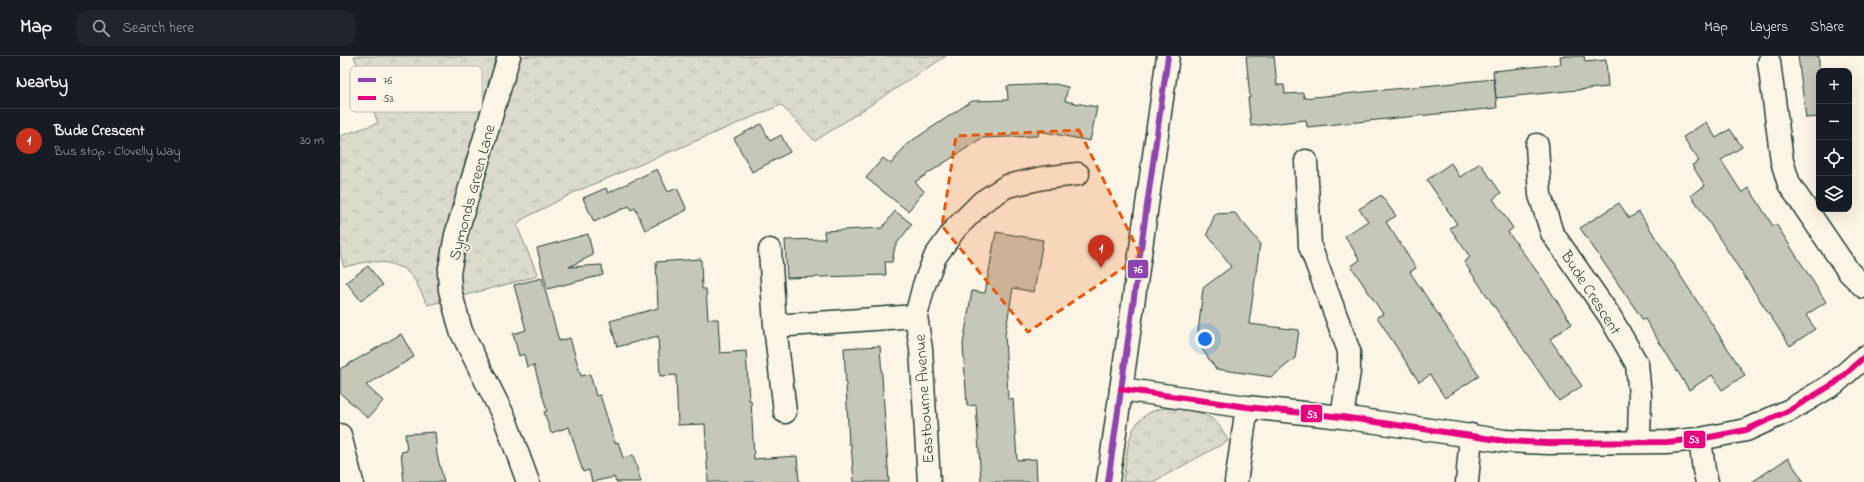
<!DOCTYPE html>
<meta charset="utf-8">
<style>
:root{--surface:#171b24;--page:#20242c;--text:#f1f3f6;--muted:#9ea1a6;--line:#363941;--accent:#c8321e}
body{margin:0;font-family:"Indie Flower",sans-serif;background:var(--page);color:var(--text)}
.controls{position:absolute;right:12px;top:12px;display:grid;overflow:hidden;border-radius:8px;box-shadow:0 4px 16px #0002}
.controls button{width:36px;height:36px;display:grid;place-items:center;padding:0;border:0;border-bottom:1px solid var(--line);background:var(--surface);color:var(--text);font:20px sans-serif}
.you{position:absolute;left:865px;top:283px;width:14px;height:14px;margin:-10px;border:3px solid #fff;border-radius:50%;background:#1a73e8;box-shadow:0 0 0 6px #1a73e833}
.badge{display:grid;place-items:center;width:26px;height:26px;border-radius:50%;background:var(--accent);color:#fff;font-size:13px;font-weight:700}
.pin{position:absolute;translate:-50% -33px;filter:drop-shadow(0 1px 2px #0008)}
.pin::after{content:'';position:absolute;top:21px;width:14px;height:12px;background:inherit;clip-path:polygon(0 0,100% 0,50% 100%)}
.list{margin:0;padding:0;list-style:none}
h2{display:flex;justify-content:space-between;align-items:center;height:52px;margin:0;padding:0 16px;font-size:17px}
h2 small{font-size:13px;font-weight:400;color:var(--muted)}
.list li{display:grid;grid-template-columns:26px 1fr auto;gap:12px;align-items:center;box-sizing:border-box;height:64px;padding:0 16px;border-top:1px solid var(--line)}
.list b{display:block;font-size:15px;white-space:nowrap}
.list p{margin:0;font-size:13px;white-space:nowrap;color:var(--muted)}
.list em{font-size:13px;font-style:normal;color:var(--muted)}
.icon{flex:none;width:22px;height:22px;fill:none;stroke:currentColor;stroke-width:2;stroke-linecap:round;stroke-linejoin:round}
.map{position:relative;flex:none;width:1524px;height:426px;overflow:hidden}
header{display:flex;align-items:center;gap:24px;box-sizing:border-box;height:56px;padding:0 20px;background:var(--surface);border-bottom:1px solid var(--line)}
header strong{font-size:19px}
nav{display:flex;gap:22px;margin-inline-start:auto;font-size:14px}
.search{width:280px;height:36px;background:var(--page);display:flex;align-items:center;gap:10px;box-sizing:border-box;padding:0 14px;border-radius:12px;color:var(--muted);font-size:15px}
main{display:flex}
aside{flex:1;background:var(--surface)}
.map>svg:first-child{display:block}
.grass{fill:url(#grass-tufts);stroke:#7e8c80}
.building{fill:#c5c7b9;stroke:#1f3d34}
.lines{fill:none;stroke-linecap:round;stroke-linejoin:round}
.minor-casing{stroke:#1f3d34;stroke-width:25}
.tertiary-casing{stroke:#1f3d34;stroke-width:25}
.minor{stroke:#fcf5e5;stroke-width:22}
.tertiary{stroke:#fcf5e5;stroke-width:22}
.bus-1-casing{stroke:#fcf5e5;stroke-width:9}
.bus-2-casing{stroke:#fcf5e5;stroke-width:9}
.bus-1{stroke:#8e44ad;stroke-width:6}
.bus-2{stroke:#e5007d;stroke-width:6}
.marked{fill:#e8590c;fill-opacity:0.2;stroke:#e8590c;stroke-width:3;stroke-dasharray:8 5;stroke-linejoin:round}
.labels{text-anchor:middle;stroke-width:4;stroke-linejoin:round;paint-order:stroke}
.street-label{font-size:16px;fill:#1f3d34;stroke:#fcf5e5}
.key{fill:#fcf5e5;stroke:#babeb0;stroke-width:1}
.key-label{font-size:11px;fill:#1f3d34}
.line-badge{stroke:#fcf5e5;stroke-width:1.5}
.badge-label{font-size:11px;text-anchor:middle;font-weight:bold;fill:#fff}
</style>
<header>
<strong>Map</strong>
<div class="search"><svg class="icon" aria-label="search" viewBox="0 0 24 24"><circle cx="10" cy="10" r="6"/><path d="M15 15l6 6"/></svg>Search here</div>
<nav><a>Map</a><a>Layers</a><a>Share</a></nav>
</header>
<main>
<aside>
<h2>Nearby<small></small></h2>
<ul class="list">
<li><span class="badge">1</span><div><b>Bude Crescent</b><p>Bus stop · Clovelly Way</p></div><em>30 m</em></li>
</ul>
</aside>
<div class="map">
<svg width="1524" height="426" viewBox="0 0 1524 426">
<defs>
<pattern id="grass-tufts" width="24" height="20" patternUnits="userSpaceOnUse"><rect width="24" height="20" fill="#dcdacc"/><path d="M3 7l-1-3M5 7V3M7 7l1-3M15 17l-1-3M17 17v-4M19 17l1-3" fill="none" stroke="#bcbcb0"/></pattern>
</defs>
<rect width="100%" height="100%" fill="#fcf5e5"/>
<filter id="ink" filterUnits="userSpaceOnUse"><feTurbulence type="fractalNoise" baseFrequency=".025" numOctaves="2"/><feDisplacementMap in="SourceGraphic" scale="8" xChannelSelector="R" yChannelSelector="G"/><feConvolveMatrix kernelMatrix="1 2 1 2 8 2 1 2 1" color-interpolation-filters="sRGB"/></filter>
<g filter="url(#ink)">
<!-- grass -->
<path class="grass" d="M14,0H606L475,85L441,49L235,136L181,164L177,170L198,220L88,249L74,223L65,213L48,207L30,205L4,211L0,198V80L38,67Z
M825,352C855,355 875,354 888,385L813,426H783C788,394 785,358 825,352Z"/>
<!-- building -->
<path class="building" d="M906,0H934L937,29H944L945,38L963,37L964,42L1154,23L1157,52L967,71L966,64L911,70L908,42H910Z
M1220,0H1244L1245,6L1266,4L1268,31L1156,42L1153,15L1221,8Z
M1458,0H1479V61L1466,62Z
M715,28L728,31L725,45L757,51L750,85L699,75L698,80L642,82L575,126L584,135L568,155L526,122L543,102L551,108L567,88L632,45L668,44L667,30Z
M1366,66L1376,82L1390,73L1402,91L1381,104L1402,137L1409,132L1433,170L1436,168L1486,246L1466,259L1475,273L1450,290L1351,139L1365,130L1352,109L1359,105L1343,81Z
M421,68L430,85L441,79L450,96L412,116L394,82Z
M1111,107L1120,121L1140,107L1161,137L1153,143L1173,172L1168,176L1201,221L1232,268L1210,283L1242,330L1219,345L1124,206L1130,201L1110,172L1117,168L1087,124Z
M317,113L328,136L337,132L347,154L305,174L295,152L291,154L289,150L254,166L243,142L266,132L268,137Z
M1041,139L1056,160L1046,166L1076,212L1070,216L1139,320L1105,342L1090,319L1079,326L1037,261L1043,258L1011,210L1020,204L1005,180L1028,165L1019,153Z
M1279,147L1289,162L1299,156L1405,319L1382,334L1372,319L1349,334L1305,263L1303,264L1240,172Z
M555,155L572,168L555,190L552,206H545L546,219L447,222L445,184L485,183L484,175L542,172Z
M895,157L920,187L909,268L959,274L955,302L932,321L876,313L857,286L863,232L891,211L867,178L875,158Z
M656,176L703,184L694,236L673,232L665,279L668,343H673L677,404L696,403L697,426H641L636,349L627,350L623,288L632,235L645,237Z
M248,178L253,199L229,211L262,209L263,219L207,233L197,192Z
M361,203L362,233H366L368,263H378L380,297L406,295L409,344H411L414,403L457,400L459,426H368L365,368L338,369L336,319L320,320L318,280L277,291L270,265L318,252L316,206Z
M28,210L43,229L21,245L6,226Z
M202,222L219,285L230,282L241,320L250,318L256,340L260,339L275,387L278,386L283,402L293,399L301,426H276L274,421L252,426L249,414L243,416L229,371L211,377L204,356L207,355L194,309L187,311L184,298L179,300L173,278L186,274L174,229Z
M61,278L74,301L26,329L43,345L28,362L0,337V313Z
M540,290L549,426H514L511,388H509L504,292Z
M95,376L97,399L104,426H64L61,396L67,395L65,378Z
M1448,402L1464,426H1412Z"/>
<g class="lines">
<defs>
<path id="minor" d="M169,0L116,179L109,217L110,234L121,275L165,363L188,426
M1429,6L1442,105L1449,128L1509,216L1524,231
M1197,89L1200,139L1212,177L1269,259L1297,308L1300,340L1299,385
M966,105L970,190L1009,295V315L1002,361
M430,194L435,270L445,356
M435,270L576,260
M781,333L907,351L1002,361L1165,385L1209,387L1326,386L1360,383L1406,374L1450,354L1495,327L1524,301
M0,379L12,426
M1360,383L1364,414L1367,426
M589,426L581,293L576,260L584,229L595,201L615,173L642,146L667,130L703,122L738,118
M896,426L907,351
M1127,426L1131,379"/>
<path id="tertiary" d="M768,426L828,0"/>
</defs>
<!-- minor casing -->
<use href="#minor" class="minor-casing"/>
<!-- tertiary casing -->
<use href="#tertiary" class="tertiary-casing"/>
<!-- minor -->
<use href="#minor" class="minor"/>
<!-- tertiary -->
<use href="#tertiary" class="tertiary"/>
<defs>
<path id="bus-1" d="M768,426L828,0"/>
<path id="bus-2" d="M781,333L907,351L1002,361L1165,385L1209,387L1326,386L1360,383L1406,374L1450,354L1495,327L1524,301"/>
</defs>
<!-- bus-1 casing -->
<use href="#bus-1" class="bus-1-casing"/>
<!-- bus-2 casing -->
<use href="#bus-2" class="bus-2-casing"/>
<!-- bus-1 -->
<use href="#bus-1" class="bus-1"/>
<!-- bus-2 -->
<use href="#bus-2" class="bus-2"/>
</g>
</g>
<!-- marked area -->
<path class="marked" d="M739,74L801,200L688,276L602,170L616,80Z"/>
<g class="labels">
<!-- street labels -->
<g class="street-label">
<text transform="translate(131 136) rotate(-75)" y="6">Symonds Green Lane</text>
<text transform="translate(1252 236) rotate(57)" y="6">Bude Crescent</text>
<text transform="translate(583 343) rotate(-94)" y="6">Eastbourne Avenue</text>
</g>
</g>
<!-- legend -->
<rect x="10" y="10" width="132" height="46" rx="6" class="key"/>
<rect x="18" y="22" width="18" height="4" fill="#8e44ad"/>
<rect x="18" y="40" width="18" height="4" fill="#e5007d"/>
<g class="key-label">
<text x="43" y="28">76</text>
<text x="43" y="46">53</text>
</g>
<g class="line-badge">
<rect x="787" y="203" width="22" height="20" rx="4" fill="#8e44ad"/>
<rect x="960" y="348" width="23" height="19" rx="4" fill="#e5007d"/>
<rect x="1343" y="374" width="23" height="19" rx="4" fill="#e5007d"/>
</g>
<g class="badge-label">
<text x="798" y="217">76</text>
<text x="972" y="362">53</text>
<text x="1354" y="387">53</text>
</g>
</svg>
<div class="controls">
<button>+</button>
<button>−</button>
<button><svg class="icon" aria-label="locate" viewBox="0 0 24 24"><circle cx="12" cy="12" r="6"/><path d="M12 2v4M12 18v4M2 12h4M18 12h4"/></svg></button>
<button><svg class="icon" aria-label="layers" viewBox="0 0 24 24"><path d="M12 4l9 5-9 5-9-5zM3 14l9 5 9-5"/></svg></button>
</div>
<div class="you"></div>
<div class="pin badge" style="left:761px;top:212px">1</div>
</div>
</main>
